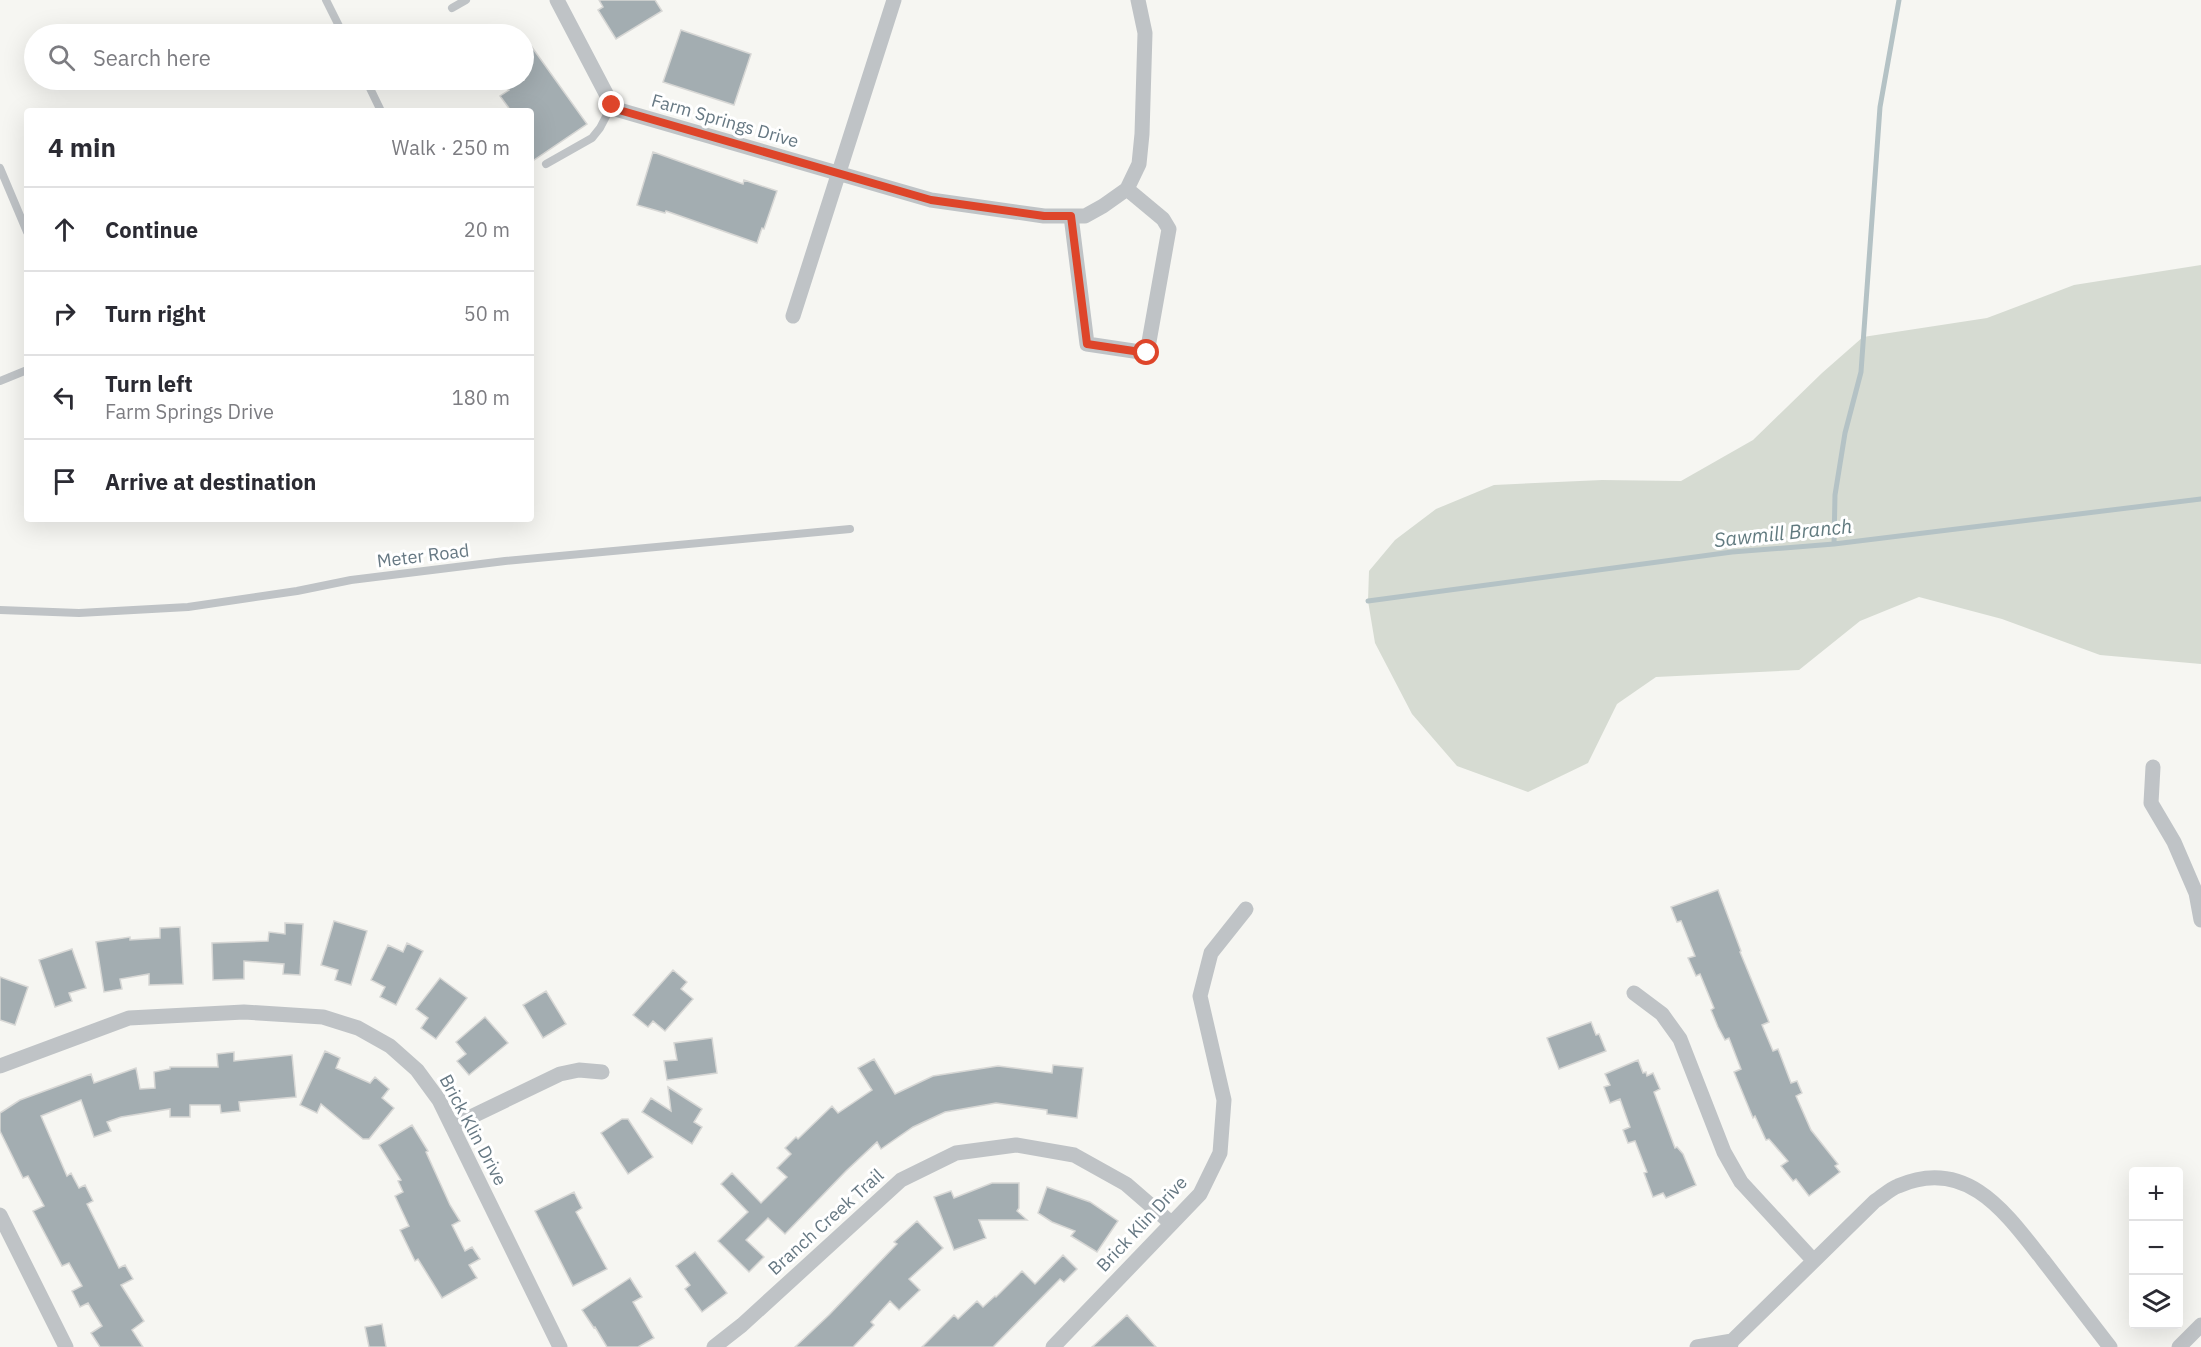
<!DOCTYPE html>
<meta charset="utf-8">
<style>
:root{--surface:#fff;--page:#f2f2f3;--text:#2b2b33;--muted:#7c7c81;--line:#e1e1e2}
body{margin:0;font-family:"IBM Plex Sans",sans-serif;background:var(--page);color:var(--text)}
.controls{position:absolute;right:18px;bottom:18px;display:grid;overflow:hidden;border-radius:6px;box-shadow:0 6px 24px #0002}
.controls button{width:54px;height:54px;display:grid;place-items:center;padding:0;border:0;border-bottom:2px solid var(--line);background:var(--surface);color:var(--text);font:30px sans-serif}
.stop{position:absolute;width:18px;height:18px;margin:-14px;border:4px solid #de452a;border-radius:50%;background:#fff}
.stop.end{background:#de452a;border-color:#fff;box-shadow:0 2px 6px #0008}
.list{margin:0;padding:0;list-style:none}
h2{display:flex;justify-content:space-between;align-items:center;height:78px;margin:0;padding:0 24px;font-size:26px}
h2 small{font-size:20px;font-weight:400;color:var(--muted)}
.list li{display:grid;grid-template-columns:39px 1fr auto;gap:18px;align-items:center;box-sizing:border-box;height:84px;padding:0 24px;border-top:2px solid var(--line)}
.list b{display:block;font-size:22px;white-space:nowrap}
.list p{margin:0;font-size:20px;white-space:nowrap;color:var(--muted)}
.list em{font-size:20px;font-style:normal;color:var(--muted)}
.icon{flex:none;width:33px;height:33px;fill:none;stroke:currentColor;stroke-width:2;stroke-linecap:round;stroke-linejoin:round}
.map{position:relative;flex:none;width:2201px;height:1347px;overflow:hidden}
.search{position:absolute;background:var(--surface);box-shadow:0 6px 24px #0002;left:24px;top:24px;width:510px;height:66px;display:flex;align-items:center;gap:15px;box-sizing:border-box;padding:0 21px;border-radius:33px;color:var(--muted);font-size:22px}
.panel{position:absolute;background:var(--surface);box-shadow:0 6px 24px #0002;left:24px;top:108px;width:510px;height:414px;border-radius:6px}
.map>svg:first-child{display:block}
.green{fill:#d6dbd2}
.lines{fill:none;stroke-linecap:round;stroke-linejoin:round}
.stream{stroke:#b4c2c5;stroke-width:5}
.building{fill:#a3adb1;stroke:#d7d7d5;stroke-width:1.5}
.service{stroke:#bfc3c6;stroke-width:8}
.minor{stroke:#bfc3c6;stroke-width:15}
.route{stroke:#de452a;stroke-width:8}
.labels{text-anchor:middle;stroke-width:6;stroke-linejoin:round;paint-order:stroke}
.street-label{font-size:18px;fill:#667883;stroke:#fff}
.water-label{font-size:20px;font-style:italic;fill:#617a7f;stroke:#fff}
</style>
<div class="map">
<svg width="2201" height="1347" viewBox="0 0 2201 1347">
<rect width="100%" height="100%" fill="#f6f6f2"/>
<!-- green -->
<path class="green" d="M2201,265V664L2100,655L2002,619L1919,597L1860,621L1799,670L1656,677L1617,704L1588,763L1528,792L1457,766L1412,714L1375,643L1368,601L1369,571L1395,540L1436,509L1494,485L1602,480L1681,481L1753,440L1822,373L1863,337L1987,318L2074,285Z"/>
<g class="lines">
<!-- stream -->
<path class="stream" d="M1834,544L1835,495L1845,433L1861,372L1880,107L1899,0
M1368,601L1732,552L1834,544L2201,499"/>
</g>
<!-- building -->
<path class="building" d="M599,0H655L662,11L616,39L598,10L603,7Z
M681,30L751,54L734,105L663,82Z
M524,36L587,124L531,162V111H511L500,96L509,90L501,80H524Z
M653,152L743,184L744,180L777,191L764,229L762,228L757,243L666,211L665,213L637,205Z
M1718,890L1741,951L1740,952L1769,1022L1762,1025L1773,1051L1778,1049L1791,1083L1797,1081L1802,1093L1796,1096L1811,1130L1838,1164L1835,1166L1840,1172L1809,1196L1796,1179L1793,1181L1781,1166L1788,1161L1769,1139L1766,1140L1755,1116L1753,1118L1734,1072L1741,1069L1729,1038L1725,1040L1718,1027L1711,1010L1714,1008L1700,974L1696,976L1688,958L1695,956L1681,921L1677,922L1671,907Z
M334,921L367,931L351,985L335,980L338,970L321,965Z
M285,923L303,924L300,975L283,974L284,964L244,961V979L213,980L212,943L268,941L269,932L285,934Z
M180,927L183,984L149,985V974L120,979L122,989L104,992L96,942L130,937V940L160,938V928Z
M407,943L423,951L396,1005L380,997L385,987L371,980L388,945L403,952Z
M72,949L86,988L69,993L72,1001L55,1007L39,960Z
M673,970L687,982L681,989L693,999L665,1031L653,1021L648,1027L633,1015Z
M0,977L28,987L15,1025L0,1020Z
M440,978L467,998L436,1039L421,1028L428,1018L416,1009Z
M546,991L566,1024L543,1038L523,1005Z
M485,1017L508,1043L469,1075L457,1061L466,1054L456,1042Z
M1591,1022L1596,1035L1599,1034L1606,1051L1559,1069L1547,1038Z
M712,1038L717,1073L667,1080L664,1061L677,1060L674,1043Z
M325,1051L340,1058L336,1068L370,1083L375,1077L389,1089L382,1098L394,1108L369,1139H363L321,1104L317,1113L300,1105Z
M234,1052V1061L292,1055L296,1097L239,1102L240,1111L221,1113L220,1105H190V1117H170V1109L121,1117L107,1122L111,1131L94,1137L81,1100L41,1116L67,1176L71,1173L79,1188L85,1185L93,1201L87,1204L119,1268L125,1265L133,1279L121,1285L144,1321L132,1330L143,1347H100L91,1333L102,1326L88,1303L80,1307L72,1291L82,1286L69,1263L62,1266L33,1211L44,1206L28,1176L23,1178L0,1131V1113L20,1100L91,1074L94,1083L136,1068L140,1089L155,1088L154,1072L170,1069V1067H218L217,1054Z
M874,1059L895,1094L933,1076L998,1066L1052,1073L1053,1065L1083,1068L1077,1118L1047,1114V1110L996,1103L945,1112L913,1127L881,1149L877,1142L846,1171L785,1234L768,1218L746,1240L764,1257L749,1272L718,1241L748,1212L721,1184L732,1173L761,1203L787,1177L777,1168L791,1154L785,1148L796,1137L798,1139L832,1106L838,1113L872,1090L858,1068Z
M1638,1060L1643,1073L1646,1072L1647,1076L1653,1073L1660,1089L1654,1092L1675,1148L1677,1147L1683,1154L1696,1185L1666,1198L1663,1193L1653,1197L1644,1173L1647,1172L1635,1141L1628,1143L1623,1130L1630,1127L1620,1099L1610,1103L1604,1087L1610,1085L1605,1074Z
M668,1087L702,1109L694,1122L702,1127L692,1144L642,1112L651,1098L671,1111Z
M622,1119H628L653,1157L628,1174L601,1133Z
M412,1125L428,1151L426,1152L450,1205L460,1221L452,1225L465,1251L472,1247L480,1259L469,1265L477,1278L442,1298L418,1259L415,1261L400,1230L409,1226L395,1196L403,1192L398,1181L401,1180L379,1145Z
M992,1183H1019V1208L1017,1211L1027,1220H979L986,1238L954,1250L934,1197L951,1191L954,1198Z
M1047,1187L1090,1202L1118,1221L1097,1252L1071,1236L1075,1231L1052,1222L1038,1213Z
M574,1192L582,1208L576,1212L607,1269L573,1286L535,1211Z
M917,1221L943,1248L909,1279L920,1290L899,1310L890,1301L871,1322L874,1325L853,1347H795L829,1315L897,1244L894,1242Z
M695,1252L727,1293L702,1312L685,1289L690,1285L676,1266Z
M1063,1255L1077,1269L1064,1282L1060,1279L993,1347H922L954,1315L958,1319L977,1301L983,1307L995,1296L996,1297L1022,1271L1035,1284Z
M630,1278L642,1297L633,1302L654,1338L638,1347H607L595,1327L594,1328L582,1310Z
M1127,1315L1156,1347H1092Z
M382,1324L386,1347H369L365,1327Z"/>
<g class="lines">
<!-- service -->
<path class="service" d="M326,0L343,34
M452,8L466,0
M366,80L381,111
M546,164L592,138L600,128L612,105
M0,168L27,232
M0,381L27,370
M0,610L79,613L188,607L297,591L351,580L505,561L850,529"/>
<!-- minor -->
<path class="minor" d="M557,0L612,105L619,110L931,200L1044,216H1085L1103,206L1127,189L1139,164L1142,134L1145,33L1138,0
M1071,216L1087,344L1147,353L1169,229L1163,219L1127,189
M793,316L894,0
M2153,767L2151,803L2174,842L2196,893L2201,920
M1634,993L1662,1014L1680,1039L1724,1152L1741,1182L1813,1260
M0,1066L129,1018L244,1012L323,1017L358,1028L390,1046L417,1070L439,1100L560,1347
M452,1126L560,1074L579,1070L602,1072
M0,1215L66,1347
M1732,1341L1875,1201C1883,1196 1890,1189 1898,1186C1967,1156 2006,1213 2043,1260C2065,1289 2088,1318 2110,1347
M714,1347L742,1325L901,1180L956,1153L1016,1145L1074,1155L1126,1184L1171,1223
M1053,1347L1200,1194L1220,1153L1224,1100L1200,996L1211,953L1246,909
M1697,1347L1732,1341L1730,1347
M2179,1347L2201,1325"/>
</g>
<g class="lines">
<!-- route -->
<path class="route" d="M612,105L619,110L931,200L1044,216H1071L1087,344L1147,353"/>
</g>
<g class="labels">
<!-- street labels -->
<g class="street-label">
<text transform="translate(725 121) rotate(16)" y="6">Farm Springs Drive</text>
<text transform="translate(423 556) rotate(-7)" y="6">Meter Road</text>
<text transform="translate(473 1130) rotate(62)" y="6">Brick Klin Drive</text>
<text transform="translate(826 1222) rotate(-42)" y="6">Branch Creek Trail</text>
<text transform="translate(1142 1224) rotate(-47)" y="6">Brick Klin Drive</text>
</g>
<!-- water labels -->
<g class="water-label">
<text transform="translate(1783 533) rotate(-6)" y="7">Sawmill Branch</text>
</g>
</g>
</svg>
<div class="controls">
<button>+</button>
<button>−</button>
<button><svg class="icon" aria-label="layers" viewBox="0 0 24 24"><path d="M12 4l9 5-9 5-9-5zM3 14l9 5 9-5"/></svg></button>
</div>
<div class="stop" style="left:1147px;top:353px"></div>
<div class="stop end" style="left:612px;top:105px"></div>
<div class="search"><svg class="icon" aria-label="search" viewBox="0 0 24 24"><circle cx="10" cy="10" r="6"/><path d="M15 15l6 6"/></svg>Search here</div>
<section class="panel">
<h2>4 min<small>Walk · 250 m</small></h2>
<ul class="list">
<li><svg class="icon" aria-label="ahead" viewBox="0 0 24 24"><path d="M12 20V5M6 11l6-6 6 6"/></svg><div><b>Continue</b></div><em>20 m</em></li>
<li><svg class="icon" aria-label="right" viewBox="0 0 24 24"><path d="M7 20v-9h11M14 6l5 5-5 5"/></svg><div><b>Turn right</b></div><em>50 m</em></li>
<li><svg class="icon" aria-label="left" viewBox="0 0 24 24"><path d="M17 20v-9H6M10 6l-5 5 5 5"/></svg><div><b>Turn left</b><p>Farm Springs Drive</p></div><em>180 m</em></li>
<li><svg class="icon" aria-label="arrive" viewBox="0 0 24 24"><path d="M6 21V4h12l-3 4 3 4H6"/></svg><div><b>Arrive at destination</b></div></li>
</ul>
</section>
</div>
